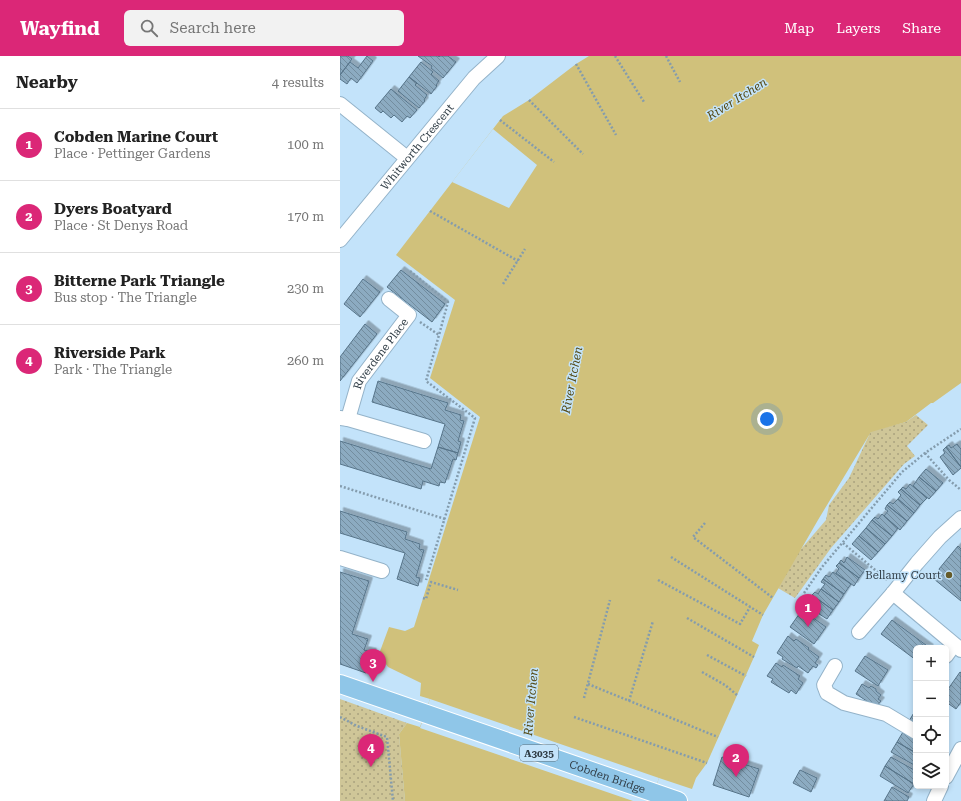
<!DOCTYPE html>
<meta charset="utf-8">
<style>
:root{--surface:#fff;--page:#f2f2f2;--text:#222;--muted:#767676;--line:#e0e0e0;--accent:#db2777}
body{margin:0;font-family:"Roboto Serif",serif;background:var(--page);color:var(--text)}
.controls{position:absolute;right:12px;bottom:12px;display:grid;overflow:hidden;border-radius:6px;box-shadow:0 2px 6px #0003}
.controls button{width:36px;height:36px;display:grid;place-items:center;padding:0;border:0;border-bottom:1px solid var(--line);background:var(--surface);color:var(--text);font:20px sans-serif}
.you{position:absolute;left:427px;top:363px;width:14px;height:14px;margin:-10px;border:3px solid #fff;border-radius:50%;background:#1a73e8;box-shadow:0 0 0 6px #1a73e833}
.badge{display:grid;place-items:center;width:26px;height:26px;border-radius:50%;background:var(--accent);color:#fff;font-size:13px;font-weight:700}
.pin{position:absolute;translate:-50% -33px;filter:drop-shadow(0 1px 2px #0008)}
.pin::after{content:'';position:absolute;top:21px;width:14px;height:12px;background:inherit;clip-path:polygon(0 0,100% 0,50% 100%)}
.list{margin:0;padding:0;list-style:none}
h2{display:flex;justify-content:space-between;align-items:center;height:52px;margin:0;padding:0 16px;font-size:17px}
h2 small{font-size:13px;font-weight:400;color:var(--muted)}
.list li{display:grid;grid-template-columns:26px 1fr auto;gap:12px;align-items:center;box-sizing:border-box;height:72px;padding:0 16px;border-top:1px solid var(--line)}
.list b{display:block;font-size:15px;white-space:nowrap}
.list p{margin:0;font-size:13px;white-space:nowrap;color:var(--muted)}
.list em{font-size:13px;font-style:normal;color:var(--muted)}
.icon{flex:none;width:22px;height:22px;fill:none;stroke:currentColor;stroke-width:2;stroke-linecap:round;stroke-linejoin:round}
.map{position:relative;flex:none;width:621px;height:745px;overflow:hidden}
header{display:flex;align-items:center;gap:24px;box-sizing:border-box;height:56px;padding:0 20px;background:var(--accent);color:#fff}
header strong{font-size:19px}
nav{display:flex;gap:22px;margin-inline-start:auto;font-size:14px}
.search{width:280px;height:36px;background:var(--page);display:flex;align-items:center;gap:10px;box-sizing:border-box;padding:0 14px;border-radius:6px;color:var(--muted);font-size:15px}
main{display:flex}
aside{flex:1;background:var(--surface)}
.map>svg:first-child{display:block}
.park{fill:url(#park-dots)}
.water{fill:#d0c17b}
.pier{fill:#c3e3fa}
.building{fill:url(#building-back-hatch);stroke:#577489;filter:url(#shadow)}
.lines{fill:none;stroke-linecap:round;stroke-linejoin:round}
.minor-casing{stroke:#94b3c9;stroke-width:16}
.major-casing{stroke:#fff;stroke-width:20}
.path{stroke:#849cad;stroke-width:2.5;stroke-dasharray:2 2;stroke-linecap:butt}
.minor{stroke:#fff;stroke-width:14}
.major{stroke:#8fc6e8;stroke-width:18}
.poi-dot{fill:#665b28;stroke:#c3e3fa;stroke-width:1.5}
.labels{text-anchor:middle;stroke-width:3;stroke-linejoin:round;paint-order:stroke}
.shield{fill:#c3e3fa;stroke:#5d707d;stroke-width:1}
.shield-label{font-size:10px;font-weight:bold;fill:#313e47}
.street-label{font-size:11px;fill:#313e47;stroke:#c3e3fa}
.poi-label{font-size:11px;fill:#313e47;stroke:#c3e3fa;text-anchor:end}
.water-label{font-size:12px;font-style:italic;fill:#554a15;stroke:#c3e3fa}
</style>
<header>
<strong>Wayfind</strong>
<div class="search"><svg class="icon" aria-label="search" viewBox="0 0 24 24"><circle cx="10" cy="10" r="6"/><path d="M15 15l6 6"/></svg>Search here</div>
<nav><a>Map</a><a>Layers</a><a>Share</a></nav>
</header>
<main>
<aside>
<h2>Nearby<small>4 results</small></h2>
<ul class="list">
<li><span class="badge">1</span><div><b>Cobden Marine Court</b><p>Place · Pettinger Gardens</p></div><em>100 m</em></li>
<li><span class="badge">2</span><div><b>Dyers Boatyard</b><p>Place · St Denys Road</p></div><em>170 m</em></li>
<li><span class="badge">3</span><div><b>Bitterne Park Triangle</b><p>Bus stop · The Triangle</p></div><em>230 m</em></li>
<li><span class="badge">4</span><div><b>Riverside Park</b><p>Park · The Triangle</p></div><em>260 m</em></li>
</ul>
</aside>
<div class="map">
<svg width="621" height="745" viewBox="0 0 621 745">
<defs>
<pattern id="park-dots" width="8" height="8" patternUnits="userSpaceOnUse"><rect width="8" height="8" fill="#cfc698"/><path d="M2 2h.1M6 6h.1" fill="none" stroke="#a9a27e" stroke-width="1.8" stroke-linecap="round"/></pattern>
<pattern id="building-back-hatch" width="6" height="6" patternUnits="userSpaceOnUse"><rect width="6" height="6" fill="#8cabc1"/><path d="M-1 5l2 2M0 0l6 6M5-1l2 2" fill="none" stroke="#738d9f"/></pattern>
<filter id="shadow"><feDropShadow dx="3.5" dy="-3.5" stdDeviation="0" flood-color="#0004"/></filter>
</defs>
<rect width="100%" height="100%" fill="#c3e3fa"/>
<!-- park -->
<path class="park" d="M576,359L588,369L567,390L575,400L564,408L491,492L455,542L431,528L486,464L489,449L509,422L531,375L566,366Z
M0,643L67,667L59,678L65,745H0Z"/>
<!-- water -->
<path class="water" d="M249,0H621V327L593,347H591L566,366L531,376L478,464L423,559L412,585L419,589L414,601L367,707L356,722L352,733L319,722L311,745H65L59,678L67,667L80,671L90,643L80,640L81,627L48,611L39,598L49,571L65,575L74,571L140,361L90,322L115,244L56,199L163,60L189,44L236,8Z"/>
<!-- pier -->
<path class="pier" d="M153,73L197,109L169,152L112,126Z
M90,643L319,722L311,745H293L80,672Z"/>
<!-- building -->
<path class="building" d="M0,0H8L12,3L0,19Z
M27,0L33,5L17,27L11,22L7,28L0,23V19L10,6L18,12Z
M78,0H98L99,1L100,0H108L116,6L103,22L91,12L92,10Z
M81,6L93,16L91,18L99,25L96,29L97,30L91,38L69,21Z
M69,21L77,27L75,29L87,39L84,44L85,45L79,52L58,35Z
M51,33L77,54L70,62L67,60L62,66L54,59L51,62L43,55L41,57L35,52Z
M61,214L105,248L92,266L47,231Z
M23,223L40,236L20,261L4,248Z
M25,268L37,278L0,325V301Z
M38,325L108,347L105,354L121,359L120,364L124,365L118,385L121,386L118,397L98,391L105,368L32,346Z
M0,385L91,413L98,391L118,397L116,404L113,403L105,427L100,426L99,430L83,425L81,433L0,408Z
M617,388L621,393V411L606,391L609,389L611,392Z
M606,391L621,411V412L613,419L600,401L605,397L603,394Z
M586,413L603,427L596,435L579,421Z
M579,421L596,435L589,443L573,430Z
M570,428L587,442L580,449L561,433L563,431L566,433Z
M561,433L580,449L574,457L558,443L561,439L558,436Z
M558,443L574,457L567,465L547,449L550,446L553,448Z
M547,449L567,465L560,474L544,460L548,455L545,453Z
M0,455L67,476L65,483L80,488L79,493L84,494L76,521L80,522L78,530L57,523L65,497L0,477Z
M542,458L558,472L552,480L532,464L535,461L538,463Z
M532,464L552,480L545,488L526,472Z
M526,472L545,488L538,496L519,480Z
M519,480L538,496L531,504L512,488Z
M618,490L621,493V529L620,530L621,531V545L594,523L600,515L599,513Z
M507,501L525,514L519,522L499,507L501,504L504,507Z
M499,507L519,522L514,530L496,517L499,513L496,510Z
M0,516L29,525L12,578L28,583L24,594L33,596L26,617L0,608Z
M493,516L511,528L504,538L483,523L486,519L489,521Z
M483,523L504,538L499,546L481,533L485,528L481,526Z
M481,533L499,546L493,554L472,539L475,536L478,538Z
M472,539L493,554L487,563L465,549Z
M462,554L486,571L474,588L450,571Z
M552,564L590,592H576V604L541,578Z
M448,580L454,585L456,583L469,592L468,593L479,601L475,607L478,609L476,612L473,610L468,617L458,610L457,612L442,603L443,601L437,597Z
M525,600L548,614L538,630L515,615Z
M436,607L442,611L443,609L460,620L458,623L463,627L456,638L451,634L449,637L431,626L433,623L427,620Z
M620,616L621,617V646L616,653L606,646V636Z
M522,628L529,632L531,630L536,633V635L541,639L538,643L541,645L536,651L516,638Z
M575,655L576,656V669L569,665Z
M563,676L576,684V697L557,686Z
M557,686L576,697V710L551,696Z
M382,701L419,713L409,741L373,729Z
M551,701L576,715V723L574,728L545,710Z
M545,710L574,728L568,737L540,720Z
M460,714L477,722L471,736L453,727Z
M552,731L569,741L567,745H544Z"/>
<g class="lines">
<defs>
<g id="minor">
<path d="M0,48L67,102"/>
<path id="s1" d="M0,184L134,22L158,0"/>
<path d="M0,362L8,363L84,385"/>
<path id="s2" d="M8,363L19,325L69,259L49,243"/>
<path d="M0,502L42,515"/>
<path d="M553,537L621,594"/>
<path d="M519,576L553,537L577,507L600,481L621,462"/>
<path d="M606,600L614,589"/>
<path d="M495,610L484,629L487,637L504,647L546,658L576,676"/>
<path d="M606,721L621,693"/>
<path d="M594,745L601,730"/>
</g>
<g id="major">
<path id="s3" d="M0,628L338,745"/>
</g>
</defs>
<!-- minor casing -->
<use href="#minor" class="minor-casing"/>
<!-- major casing -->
<use href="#major" class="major-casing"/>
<!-- path -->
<path class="path" d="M275,0L304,46
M326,0L340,26
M236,8L276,79
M189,44L243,98
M160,64L214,106
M90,155L178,205
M70,215L108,246L99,279
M163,228L185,193
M80,266L99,279L86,325L135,362L86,524
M585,397L609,424L621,434
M0,430L105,463
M365,467L353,481L433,542
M503,487L547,524
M331,501L423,559
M318,524L400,568L410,551
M464,537L482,511L562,416L585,397L621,373
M83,542L86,543L91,526L118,534
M347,562L414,601
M367,599L406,620
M362,616L385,629L397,639
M248,628L378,681
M244,642L270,544
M289,645L313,565
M0,661L17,670L47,681L53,745
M234,661L367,707"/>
<!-- minor -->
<use href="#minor" class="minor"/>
<!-- major -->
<use href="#major" class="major"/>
</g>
<!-- markers -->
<circle class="poi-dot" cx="609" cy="519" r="4"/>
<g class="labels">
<!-- shield labels -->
<rect class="shield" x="180" y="689" width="38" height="16" rx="3"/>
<g class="shield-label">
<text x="199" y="701">A3035</text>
</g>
<!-- street labels -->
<g class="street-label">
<text dy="4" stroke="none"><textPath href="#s1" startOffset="121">Whitworth Crescent</textPath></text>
<text dy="4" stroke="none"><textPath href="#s2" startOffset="74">Riverdene Place</textPath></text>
<text dy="4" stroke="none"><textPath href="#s3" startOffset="283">Cobden Bridge</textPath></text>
</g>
<!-- poi labels -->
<g class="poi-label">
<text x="601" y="523">Bellamy Court</text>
</g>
<!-- water labels -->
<g class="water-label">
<text transform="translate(397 43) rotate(-32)" y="4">River Itchen</text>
<text transform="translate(232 324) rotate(-79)" y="4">River Itchen</text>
<text transform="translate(191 646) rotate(-85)" y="4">River Itchen</text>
</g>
</g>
</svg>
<div class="controls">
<button>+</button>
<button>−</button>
<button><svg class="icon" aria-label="locate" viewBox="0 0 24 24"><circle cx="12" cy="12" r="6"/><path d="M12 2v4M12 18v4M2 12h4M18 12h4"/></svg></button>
<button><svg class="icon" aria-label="layers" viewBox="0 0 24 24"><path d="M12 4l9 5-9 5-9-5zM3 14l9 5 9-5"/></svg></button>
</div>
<div class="you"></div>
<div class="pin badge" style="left:468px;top:571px">1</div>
<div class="pin badge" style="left:396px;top:721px">2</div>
<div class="pin badge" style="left:33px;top:626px">3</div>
<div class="pin badge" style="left:31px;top:711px">4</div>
</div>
</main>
